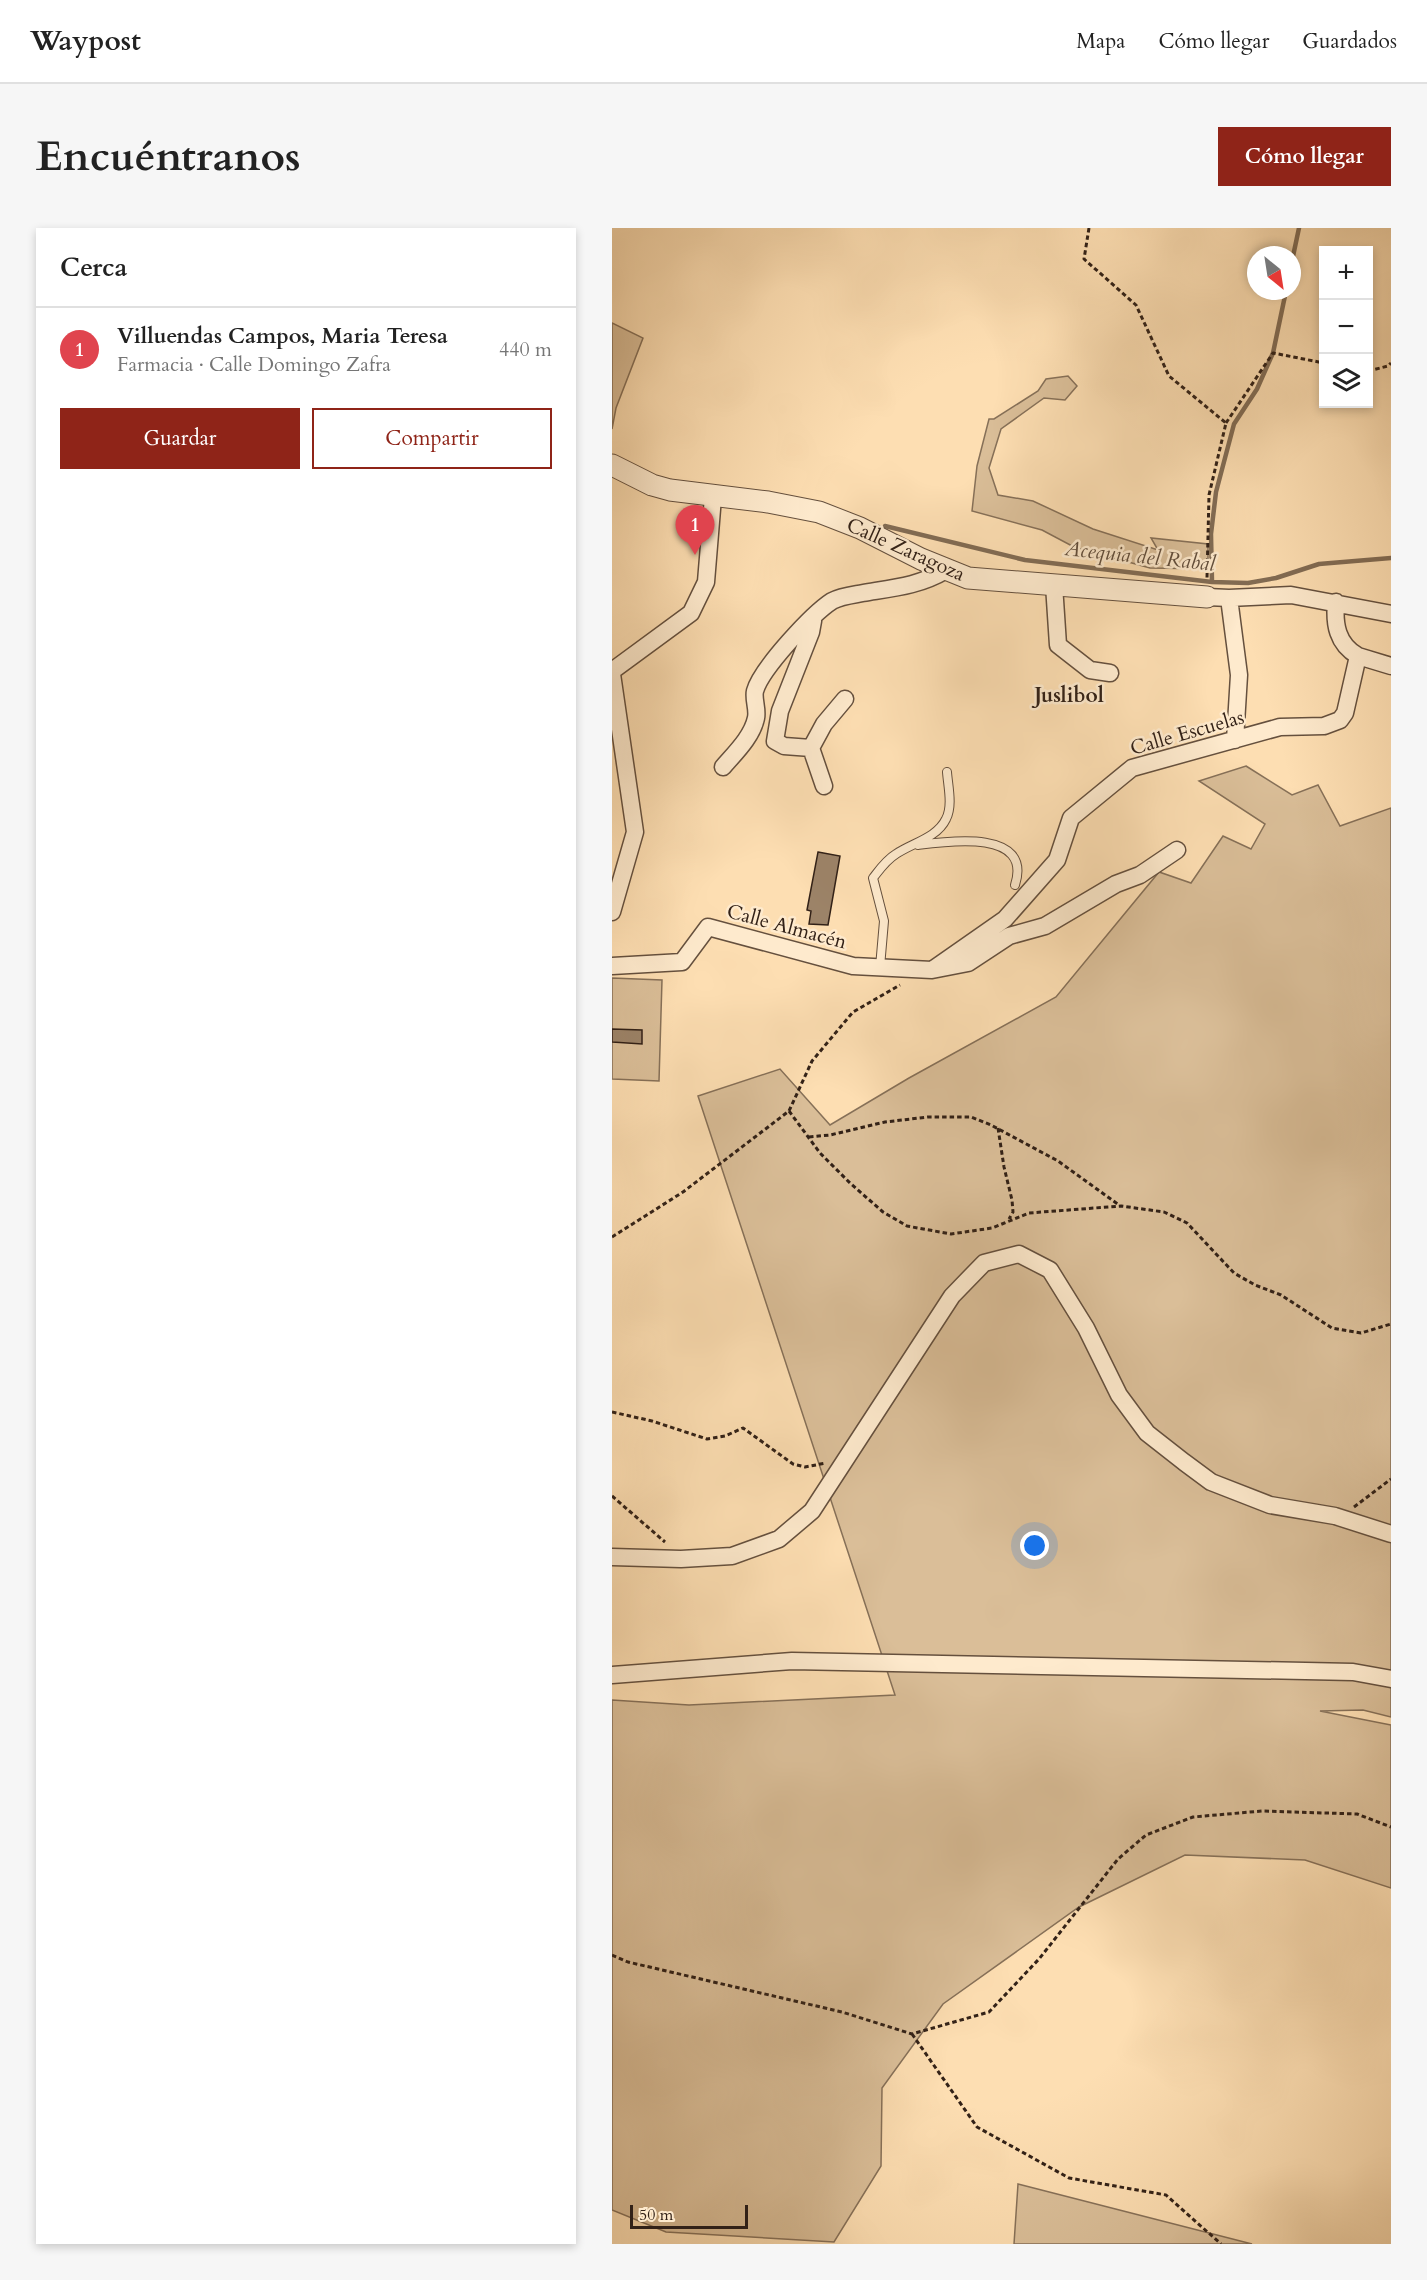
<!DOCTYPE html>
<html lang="es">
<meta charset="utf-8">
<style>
:root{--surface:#fff;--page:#f6f6f6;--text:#222;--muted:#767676;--line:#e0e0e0;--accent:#8f2418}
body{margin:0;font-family:Cardo,serif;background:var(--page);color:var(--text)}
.controls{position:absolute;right:18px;top:18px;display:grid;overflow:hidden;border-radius:0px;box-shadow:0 3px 9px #0003}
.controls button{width:54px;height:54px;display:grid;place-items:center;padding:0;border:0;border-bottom:2px solid var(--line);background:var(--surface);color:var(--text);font:30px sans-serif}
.compass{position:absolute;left:635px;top:18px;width:54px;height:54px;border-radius:50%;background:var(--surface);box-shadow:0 3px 9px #0003;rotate:150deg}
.scale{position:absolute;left:18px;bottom:15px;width:118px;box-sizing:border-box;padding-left:6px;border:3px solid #322117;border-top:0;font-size:16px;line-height:21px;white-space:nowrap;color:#322117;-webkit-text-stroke:4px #feeacd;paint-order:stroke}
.you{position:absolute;left:423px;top:1318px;width:21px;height:21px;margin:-15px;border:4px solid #fff;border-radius:50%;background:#1a73e8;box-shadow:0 0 0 9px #1a73e833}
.badge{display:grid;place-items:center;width:39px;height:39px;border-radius:50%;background:var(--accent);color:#fff;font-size:20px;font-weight:700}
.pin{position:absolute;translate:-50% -50px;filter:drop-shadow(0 2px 3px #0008)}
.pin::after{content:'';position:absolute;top:32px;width:21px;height:18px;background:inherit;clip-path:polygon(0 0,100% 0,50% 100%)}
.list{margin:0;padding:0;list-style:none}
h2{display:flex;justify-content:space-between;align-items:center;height:78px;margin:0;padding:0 24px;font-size:26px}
h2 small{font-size:20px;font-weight:400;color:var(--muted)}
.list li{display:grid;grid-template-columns:39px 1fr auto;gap:18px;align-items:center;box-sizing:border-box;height:84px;padding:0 24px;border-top:2px solid var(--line)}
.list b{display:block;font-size:22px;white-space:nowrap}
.list p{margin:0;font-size:20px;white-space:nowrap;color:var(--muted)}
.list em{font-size:20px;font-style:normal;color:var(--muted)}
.actions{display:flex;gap:12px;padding:18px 24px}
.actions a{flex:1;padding:14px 0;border:2px solid var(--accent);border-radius:0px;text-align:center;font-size:21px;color:var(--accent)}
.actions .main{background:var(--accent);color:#fff}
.icon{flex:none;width:33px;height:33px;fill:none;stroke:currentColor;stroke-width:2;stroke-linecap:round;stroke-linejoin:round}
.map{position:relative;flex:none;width:779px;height:2016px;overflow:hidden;border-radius:0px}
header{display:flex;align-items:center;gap:36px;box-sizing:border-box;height:84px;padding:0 30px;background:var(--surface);border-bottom:2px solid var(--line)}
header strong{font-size:28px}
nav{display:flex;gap:33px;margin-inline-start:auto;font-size:21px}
.intro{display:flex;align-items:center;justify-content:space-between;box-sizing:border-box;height:144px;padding:0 36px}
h1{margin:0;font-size:42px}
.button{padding:15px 27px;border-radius:0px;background:var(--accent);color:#fff;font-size:21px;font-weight:700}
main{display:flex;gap:36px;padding:0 36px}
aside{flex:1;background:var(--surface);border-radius:0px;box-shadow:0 3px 9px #0003}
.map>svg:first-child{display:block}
.green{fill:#dabe98;stroke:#867058;stroke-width:1.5}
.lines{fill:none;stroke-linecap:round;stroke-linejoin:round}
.stream{stroke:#826c54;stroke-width:4.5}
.building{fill:#9c8368;stroke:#322117;stroke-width:1.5}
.service-casing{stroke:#65503e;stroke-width:10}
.minor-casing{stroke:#65503e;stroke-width:19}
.tertiary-casing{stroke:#65503e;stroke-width:23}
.path{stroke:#322117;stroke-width:3;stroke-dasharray:4.5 3;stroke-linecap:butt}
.service{stroke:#feeacd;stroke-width:8}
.minor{stroke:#feeacd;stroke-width:16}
.tertiary{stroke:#feeacd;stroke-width:21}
.labels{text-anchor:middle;stroke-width:5;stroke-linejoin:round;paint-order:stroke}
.street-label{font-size:20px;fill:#322117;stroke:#feeacd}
.water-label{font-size:21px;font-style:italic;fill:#614d3b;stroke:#feeacd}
.neighbourhood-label{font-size:21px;font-weight:bold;fill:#322117;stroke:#feeacd}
</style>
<header>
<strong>Waypost</strong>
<nav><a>Mapa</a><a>Cómo llegar</a><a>Guardados</a></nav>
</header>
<div class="intro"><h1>Encuéntranos</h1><a class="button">Cómo llegar</a></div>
<main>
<aside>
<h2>Cerca<small></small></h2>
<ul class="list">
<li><span class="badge" style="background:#e0444e">1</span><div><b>Villuendas Campos, Maria Teresa</b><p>Farmacia · Calle Domingo Zafra</p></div><em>440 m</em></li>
</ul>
<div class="actions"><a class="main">Guardar</a><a>Compartir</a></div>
</aside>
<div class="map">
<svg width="779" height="2016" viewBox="0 0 779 2016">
<rect width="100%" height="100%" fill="#fddeb2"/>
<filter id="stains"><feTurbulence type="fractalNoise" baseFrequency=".00333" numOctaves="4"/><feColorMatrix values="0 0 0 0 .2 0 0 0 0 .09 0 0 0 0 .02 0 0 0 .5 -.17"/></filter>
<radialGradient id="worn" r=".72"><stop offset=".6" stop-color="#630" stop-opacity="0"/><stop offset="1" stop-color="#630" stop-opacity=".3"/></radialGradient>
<!-- green -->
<path class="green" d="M0,95L31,110L4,180L0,201Z
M456,148L465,158L453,172L432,170L389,201L377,240L386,267L421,273L481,301L546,322L539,310L596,316V341L538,340L462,319L430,302L360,283L365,238L377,191H382L426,163L434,151Z
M634,538L680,567L706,557L728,598L779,580V1489L751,1482L708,1483L779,1497V1660L693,1632L573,1627L467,1679L331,1776L270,1860L269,1938L222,2014L54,2004L0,1982V1472L77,1477L283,1467L86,868L168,841L218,897L297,850L444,769L547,644L579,655L611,608L639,621L653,596L587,553Z
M0,750L50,752L47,853L0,851Z
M406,1956L640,2016H402Z"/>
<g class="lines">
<!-- stream -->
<path class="stream" d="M680,33L687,0
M273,298L413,332L600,354L636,355L664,350L707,336L779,330
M600,354L599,306L604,264L622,196L645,161L661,125L674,63"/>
</g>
<!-- building -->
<path class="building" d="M206,624L228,628L216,697L197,696L199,683L195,682Z
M0,801L30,802V816L0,814Z"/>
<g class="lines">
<defs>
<path id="service" d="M306,617C336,613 421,601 403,657
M268,739L272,693L261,650C268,641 274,632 284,626C300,615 325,610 334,591C341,578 336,558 335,544"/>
<path id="minor" d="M442,357L446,417L478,442L498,445
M595,369L617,370L679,367L779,386
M617,370L627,447L623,512
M746,428L779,438
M0,443L79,385L94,354L101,269
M0,446L23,604L0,684
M199,520L172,518L163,513L168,483L199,404L201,393
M111,539C123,525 140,509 144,490C146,481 141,471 143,463C149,441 200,386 220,373C229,368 240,367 251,365C281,360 307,358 334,342
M212,558L199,520L212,496L233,471
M0,738L70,734L96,699L241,738L320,742L356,735L397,708L433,698L504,656L528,647L565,622
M320,742L393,691L445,632L459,590L520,540L668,499L712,498L728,492L733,485L746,428C725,416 722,396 724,374
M0,1329L69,1331L120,1328L167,1311L200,1283L340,1068L372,1035L407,1026L438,1042L474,1100L507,1167L535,1205L572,1234L599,1254L658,1277L723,1288L779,1306
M0,1447L180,1433L741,1444L779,1451"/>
<path id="tertiary" d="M0,237L40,257L58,262L156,274L207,284L248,300L309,331L356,350L595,369"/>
</defs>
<!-- service casing -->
<use href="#service" class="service-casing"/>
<!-- minor casing -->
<use href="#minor" class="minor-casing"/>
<!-- tertiary casing -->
<use href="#tertiary" class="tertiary-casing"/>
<!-- path -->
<path class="path" d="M477,0L472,31L524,77L557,148L614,195L597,267L595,350
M756,143L776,138L779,135
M614,195L661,125L712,135
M177,883L208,925L238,955L271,984L295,998L339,1006L380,1000L417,985L509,978L552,984L575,995L622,1045L643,1057L669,1067L720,1100L749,1105L779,1096
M386,900L392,939L400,972L401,984L397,991
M197,909L218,907L273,894L316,889H359L379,897L446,933L507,977
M0,1009L71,964L177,883L200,833L241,784L288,757
M0,1184L40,1193L95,1211L113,1208L131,1200L181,1236L193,1239L214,1235
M0,1268L53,1314
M742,1279L779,1251
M0,1727L16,1734L230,1784L300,1806L377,1784L427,1731L506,1631L534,1607L581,1589L650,1583L745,1586L779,1599
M300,1806L365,1899L457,1950L554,1967L609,2016"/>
<!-- service -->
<use href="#service" class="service"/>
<!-- minor -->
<use href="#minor" class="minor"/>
<!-- tertiary -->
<use href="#tertiary" class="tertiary"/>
</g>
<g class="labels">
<!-- street labels -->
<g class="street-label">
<text transform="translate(294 321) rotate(24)" y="7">Calle Zaragoza</text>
<text transform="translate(575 504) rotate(-16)" y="7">Calle Escuelas</text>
<text transform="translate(175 698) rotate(15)" y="7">Calle Almacén</text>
</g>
<!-- water labels -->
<g class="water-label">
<text transform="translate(528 328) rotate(6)" y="7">Acequia del Rabal</text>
</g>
<!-- neighbourhood labels -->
<g class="neighbourhood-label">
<text x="457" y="474">Juslibol</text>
</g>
</g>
<rect width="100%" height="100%" filter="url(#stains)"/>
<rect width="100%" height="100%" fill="url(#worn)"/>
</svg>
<div class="controls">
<button>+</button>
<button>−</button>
<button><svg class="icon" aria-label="layers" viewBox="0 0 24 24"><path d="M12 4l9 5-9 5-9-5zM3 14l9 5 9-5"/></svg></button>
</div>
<svg class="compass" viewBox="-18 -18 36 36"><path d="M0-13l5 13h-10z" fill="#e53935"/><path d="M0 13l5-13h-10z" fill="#767676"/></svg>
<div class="scale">50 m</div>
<div class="you"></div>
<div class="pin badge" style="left:83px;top:327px;background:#e0444e">1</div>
</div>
</main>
